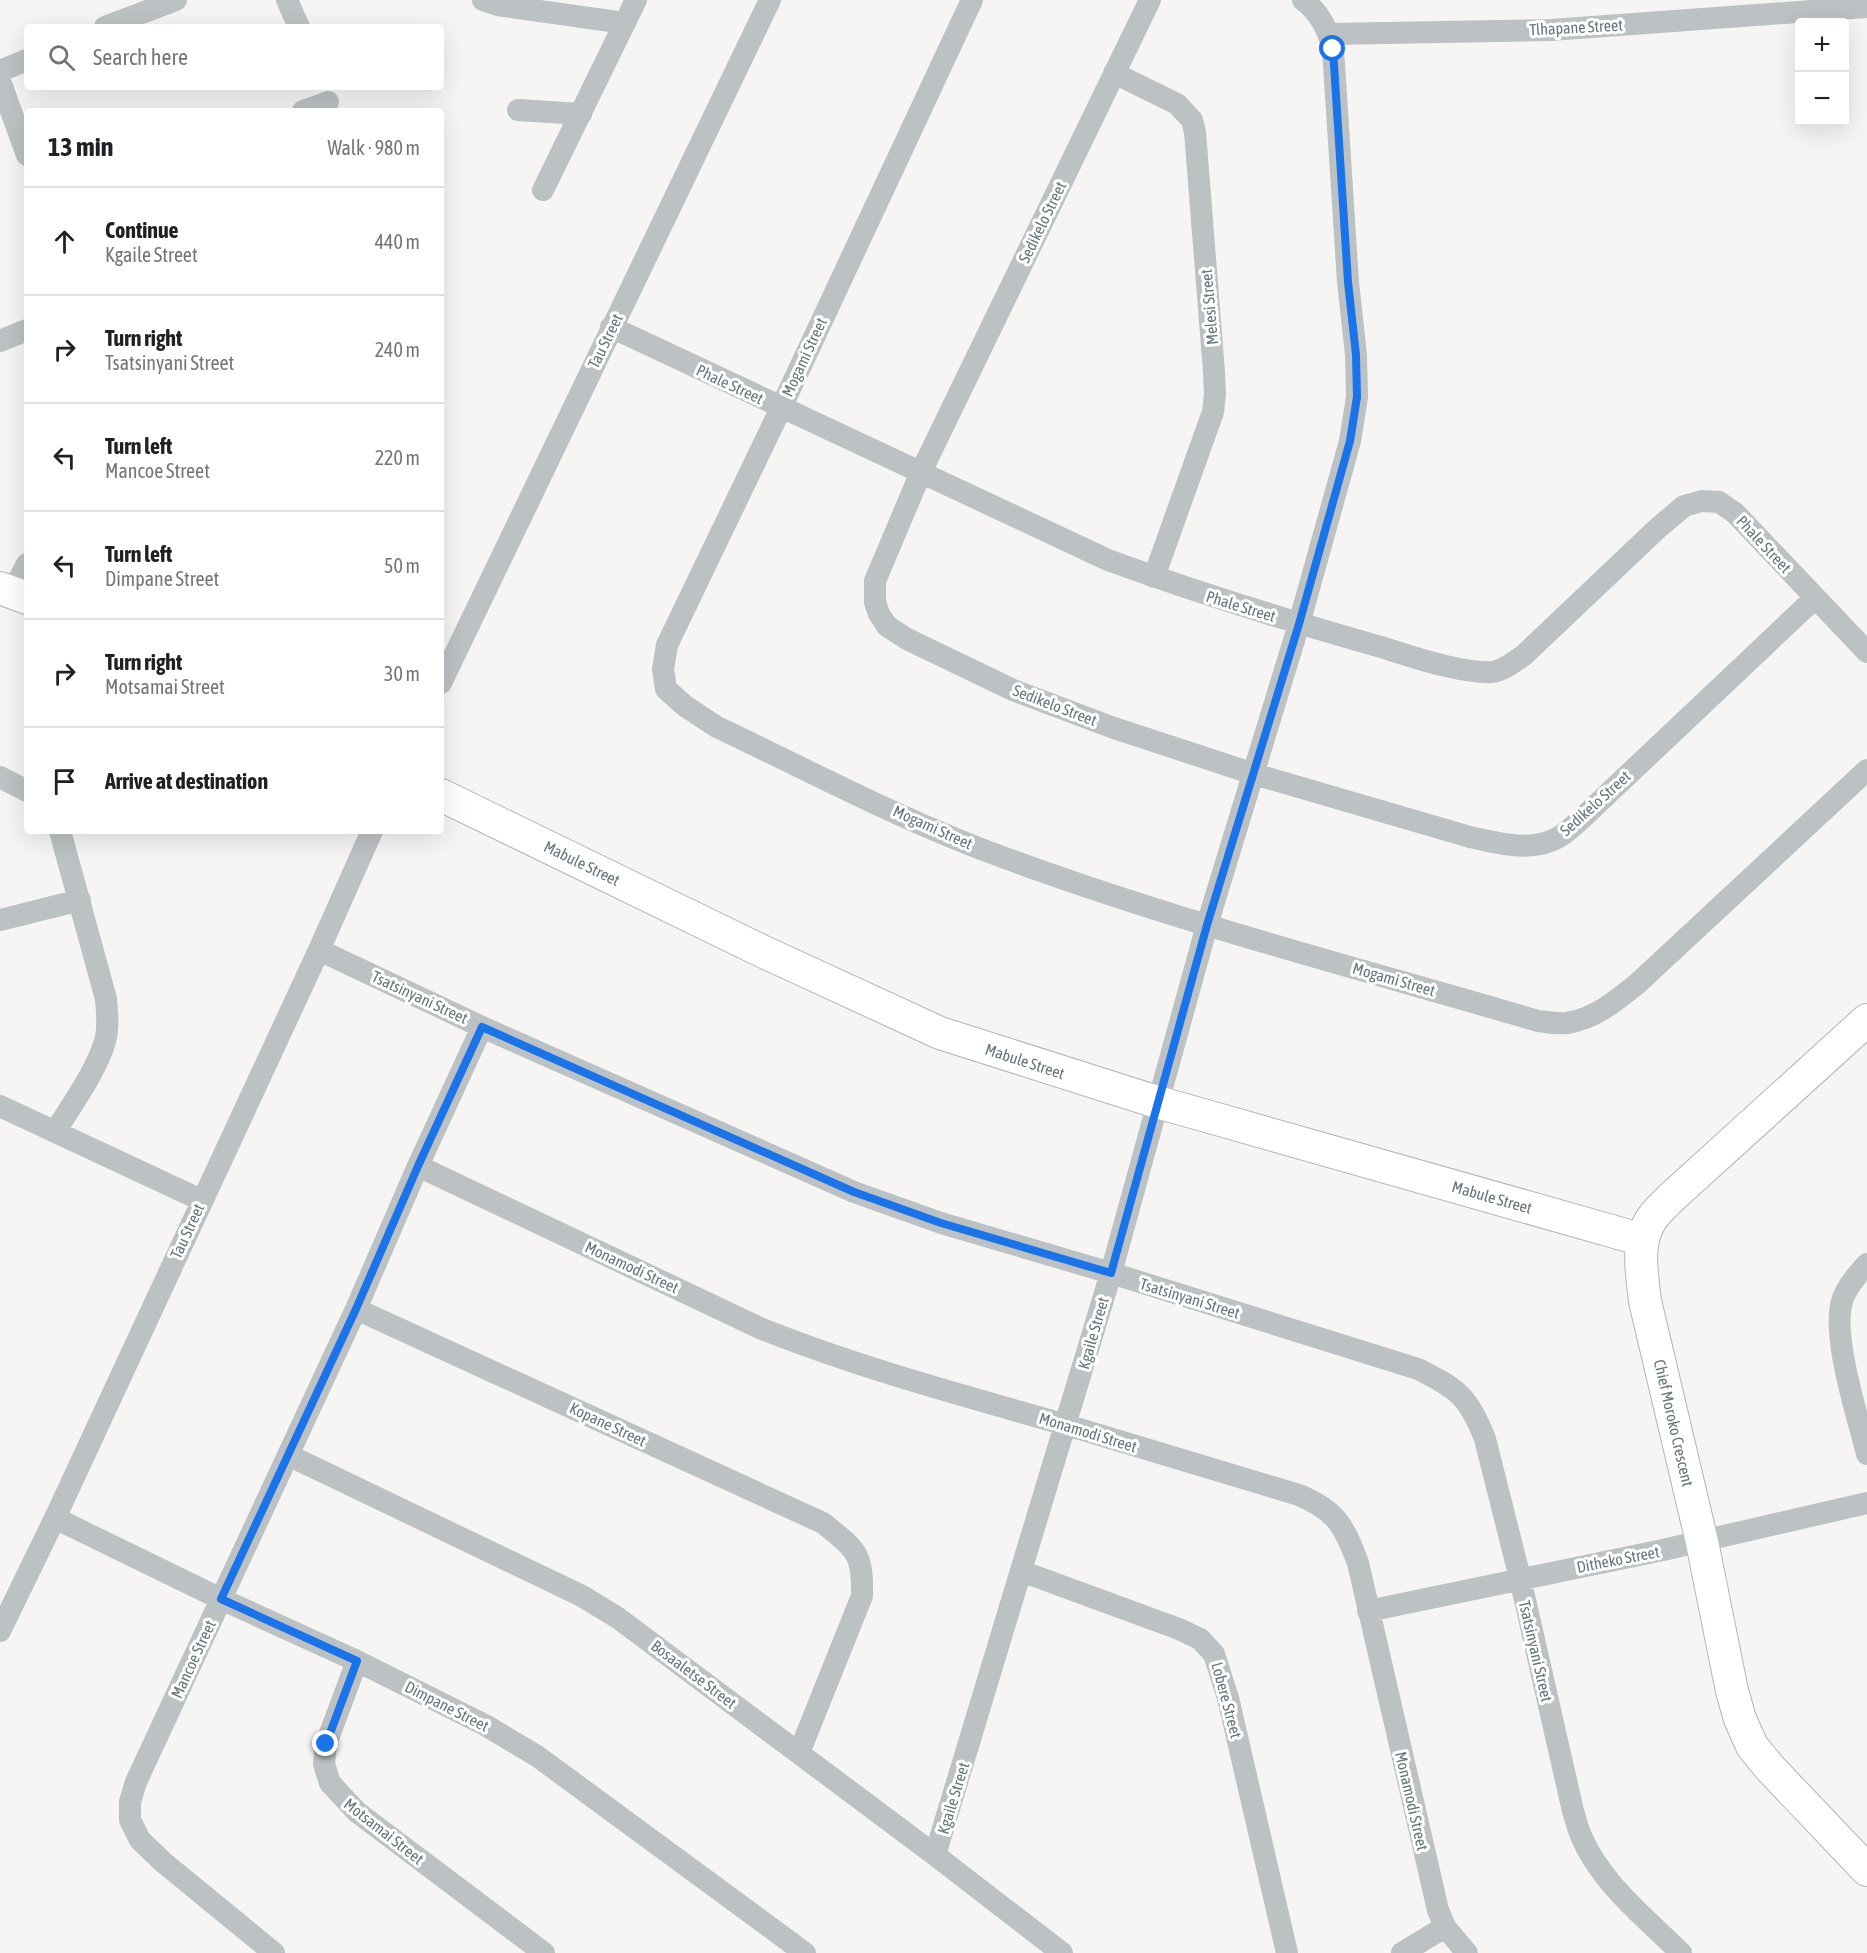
<!DOCTYPE html>
<meta charset="utf-8">
<style>
:root{--surface:#fff;--page:#f2f2f2;--text:#202124;--muted:#757577;--line:#e0e0e0}
body{margin:0;font-family:"Asap Condensed",sans-serif;background:var(--page);color:var(--text)}
.controls{position:absolute;right:18px;top:18px;display:grid;overflow:hidden;border-radius:6px;box-shadow:0 6px 24px #0002}
.controls button{width:54px;height:54px;display:grid;place-items:center;padding:0;border:0;border-bottom:2px solid var(--line);background:var(--surface);color:var(--text);font:30px sans-serif}
.stop{position:absolute;width:18px;height:18px;margin:-14px;border:4px solid #1a73e8;border-radius:50%;background:#fff}
.stop.end{background:#1a73e8;border-color:#fff;box-shadow:0 2px 6px #0008}
.list{margin:0;padding:0;list-style:none}
h2{display:flex;justify-content:space-between;align-items:center;height:78px;margin:0;padding:0 24px;font-size:26px}
h2 small{font-size:20px;font-weight:400;color:var(--muted)}
.list li{display:grid;grid-template-columns:39px 1fr auto;gap:18px;align-items:center;box-sizing:border-box;height:108px;padding:0 24px;border-top:2px solid var(--line)}
.list b{display:block;font-size:22px;white-space:nowrap}
.list p{margin:0;font-size:20px;white-space:nowrap;color:var(--muted)}
.list em{font-size:20px;font-style:normal;color:var(--muted)}
.icon{flex:none;width:33px;height:33px;fill:none;stroke:currentColor;stroke-width:2;stroke-linecap:round;stroke-linejoin:round}
.map{position:relative;flex:none;width:1867px;height:1953px;overflow:hidden}
.search{position:absolute;background:var(--surface);box-shadow:0 6px 24px #0002;left:24px;top:24px;width:420px;height:66px;display:flex;align-items:center;gap:15px;box-sizing:border-box;padding:0 21px;border-radius:6px;color:var(--muted);font-size:22px}
.panel{position:absolute;background:var(--surface);box-shadow:0 6px 24px #0002;left:24px;top:108px;width:420px;height:726px;border-radius:6px}
.map>svg:first-child{display:block}
.lines{fill:none;stroke-linecap:round;stroke-linejoin:round}
.secondary-casing{stroke:#aeb5b8;stroke-width:34}
.street{stroke:#bcc1c3;stroke-width:22}
.secondary{stroke:#fff;stroke-width:32}
.route{stroke:#1a73e8;stroke-width:8}
.labels{text-anchor:middle;stroke-width:6;stroke-linejoin:round;paint-order:stroke}
.street-label{font-size:16px;fill:#65767b;stroke:#fff}
</style>
<div class="map">
<svg width="1867" height="1953" viewBox="0 0 1867 1953">
<rect width="100%" height="100%" fill="#f6f5f3"/>
<g class="lines">
<defs>
<path id="secondary" d="M0,588L27,598
M441,795L766,953L940,1033L1157,1102L1643,1240
M1867,1020L1673,1196C1667,1202 1659,1209 1653,1217C1635,1241 1642,1274 1645,1301L1702,1542L1732,1691L1740,1719L1752,1746L1770,1768L1867,1870"/>
</defs>
<!-- secondary casing -->
<use href="#secondary" class="secondary-casing"/>
<!-- street -->
<path class="street" d="M287,0L299,27
M483,0L497,5L625,23
M972,0L781,408L667,645L663,669L666,689L685,706L717,727C810,771 901,820 997,855C1174,921 1358,968 1538,1021C1547,1022 1558,1024 1567,1023C1594,1019 1616,1001 1637,984L1867,770
M1150,0L921,472L875,581V602L879,614L887,626L907,639L1013,690L1114,728L1254,774L1470,837C1499,843 1532,853 1559,837C1566,833 1572,827 1578,822L1815,598
M105,27L176,0
M1329,34L1551,30L1867,7
M0,71L27,60
M1114,73L1177,104L1192,120L1195,132L1214,372L1215,394L1213,412L1154,577
M0,81L27,155
M518,110L581,114
M303,111L328,102
M543,190L636,0
M611,327L1108,560C1198,593 1289,621 1381,647C1410,656 1462,674 1492,672C1503,671 1515,661 1524,655L1658,528L1684,506L1702,501L1719,502L1735,513L1867,652
M0,341L27,330
M12,592L27,564
M441,683L770,0
M0,777L27,791
M0,920L80,900
M319,950L482,1027L854,1192L941,1223L1111,1273L1418,1369C1458,1389 1469,1397 1485,1439L1520,1578L1573,1811C1576,1820 1578,1830 1582,1838C1602,1884 1646,1918 1681,1953
M0,1106L201,1200
M55,1132C71,1106 97,1070 105,1041C109,1028 107,1012 106,999L60,831
M418,1166L762,1329C860,1368 961,1395 1063,1424C1142,1447 1220,1472 1299,1495C1337,1511 1344,1526 1358,1563L1438,1910L1445,1927L1467,1953
M1867,1264C1858,1274 1848,1285 1843,1298C1830,1333 1858,1417 1867,1454
M356,1309L823,1523C856,1550 863,1552 862,1596L799,1753
M288,1455L582,1596L618,1618L935,1855L1062,1953
M55,1518L221,1599L357,1661L485,1725L537,1756L805,1953
M1021,1571L1179,1629L1200,1639L1214,1654L1228,1698L1287,1953
M1368,1611L1663,1550L1867,1503
M0,1631L55,1518L319,950L372,831
M357,1661L326,1744L324,1764L330,1783L357,1812L544,1953
M935,1855L1111,1273L1207,925L1299,624L1350,441L1357,397L1356,355L1348,282L1333,49C1328,30 1320,12 1303,0
M274,1953L163,1862L140,1840L130,1820V1802L136,1782L356,1309L418,1166L482,1027
M1402,1953L1445,1927"/>
<!-- secondary -->
<use href="#secondary" class="secondary"/>
</g>
<g class="lines">
<!-- route -->
<path class="route" d="M326,1744L357,1661L221,1599L356,1309L418,1166L482,1027L854,1192L941,1223L1111,1273L1207,925L1299,624L1350,441L1357,397L1356,355L1348,282L1333,49"/>
</g>
<g class="labels">
<!-- street labels -->
<g class="street-label">
<text transform="translate(1576 27) rotate(-3)" y="6">Tlhapane Street</text>
<text transform="translate(1042 222) rotate(-64)" y="6">Sedikelo Street</text>
<text transform="translate(1209 307) rotate(-95)" y="6">Melesi Street</text>
<text transform="translate(605 341) rotate(-64)" y="6">Tau Street</text>
<text transform="translate(804 357) rotate(-65)" y="6">Mogami Street</text>
<text transform="translate(730 384) rotate(25)" y="6">Phale Street</text>
<text transform="translate(1764 544) rotate(47)" y="6">Phale Street</text>
<text transform="translate(1241 606) rotate(17)" y="6">Phale Street</text>
<text transform="translate(1055 705) rotate(21)" y="6">Sedikelo Street</text>
<text transform="translate(1595 803) rotate(-42)" y="6">Sedikelo Street</text>
<text transform="translate(933 827) rotate(24)" y="6">Mogami Street</text>
<text transform="translate(582 863) rotate(26)" y="6">Mabule Street</text>
<text transform="translate(1394 979) rotate(16)" y="6">Mogami Street</text>
<text transform="translate(420 997) rotate(25)" y="6">Tsatsinyani Street</text>
<text transform="translate(1025 1061) rotate(18)" y="6">Mabule Street</text>
<text transform="translate(1492 1197) rotate(16)" y="6">Mabule Street</text>
<text transform="translate(187 1231) rotate(-65)" y="6">Tau Street</text>
<text transform="translate(632 1267) rotate(25)" y="6">Monamodi Street</text>
<text transform="translate(1190 1298) rotate(17)" y="6">Tsatsinyani Street</text>
<text transform="translate(1093 1333) rotate(-74)" y="6">Kgaile Street</text>
<text transform="translate(1674 1423) rotate(77)" y="6">Chief Moroko Crescent</text>
<text transform="translate(608 1424) rotate(25)" y="6">Kopane Street</text>
<text transform="translate(1088 1432) rotate(17)" y="6">Monamodi Street</text>
<text transform="translate(1618 1559) rotate(-11)" y="6">Ditheko Street</text>
<text transform="translate(1536 1651) rotate(77)" y="6">Tsatsinyani Street</text>
<text transform="translate(193 1659) rotate(-65)" y="6">Mancoe Street</text>
<text transform="translate(694 1674) rotate(37)" y="6">Bosaaletse Street</text>
<text transform="translate(1227 1700) rotate(75)" y="6">Lobere Street</text>
<text transform="translate(447 1706) rotate(27)" y="6">Dimpane Street</text>
<text transform="translate(953 1798) rotate(-73)" y="6">Kgaile Street</text>
<text transform="translate(1412 1801) rotate(77)" y="6">Monamodi Street</text>
<text transform="translate(384 1831) rotate(38)" y="6">Motsamai Street</text>
</g>
</g>
</svg>
<div class="controls">
<button>+</button>
<button>−</button>
</div>
<div class="stop" style="left:1333px;top:49px"></div>
<div class="stop end" style="left:326px;top:1744px"></div>
<div class="search"><svg class="icon" aria-label="search" viewBox="0 0 24 24"><circle cx="10" cy="10" r="6"/><path d="M15 15l6 6"/></svg>Search here</div>
<section class="panel">
<h2>13 min<small>Walk · 980 m</small></h2>
<ul class="list">
<li><svg class="icon" aria-label="ahead" viewBox="0 0 24 24"><path d="M12 20V5M6 11l6-6 6 6"/></svg><div><b>Continue</b><p>Kgaile Street</p></div><em>440 m</em></li>
<li><svg class="icon" aria-label="right" viewBox="0 0 24 24"><path d="M7 20v-9h11M14 6l5 5-5 5"/></svg><div><b>Turn right</b><p>Tsatsinyani Street</p></div><em>240 m</em></li>
<li><svg class="icon" aria-label="left" viewBox="0 0 24 24"><path d="M17 20v-9H6M10 6l-5 5 5 5"/></svg><div><b>Turn left</b><p>Mancoe Street</p></div><em>220 m</em></li>
<li><svg class="icon" aria-label="left" viewBox="0 0 24 24"><path d="M17 20v-9H6M10 6l-5 5 5 5"/></svg><div><b>Turn left</b><p>Dimpane Street</p></div><em>50 m</em></li>
<li><svg class="icon" aria-label="right" viewBox="0 0 24 24"><path d="M7 20v-9h11M14 6l5 5-5 5"/></svg><div><b>Turn right</b><p>Motsamai Street</p></div><em>30 m</em></li>
<li><svg class="icon" aria-label="arrive" viewBox="0 0 24 24"><path d="M6 21V4h12l-3 4 3 4H6"/></svg><div><b>Arrive at destination</b></div></li>
</ul>
</section>
</div>
